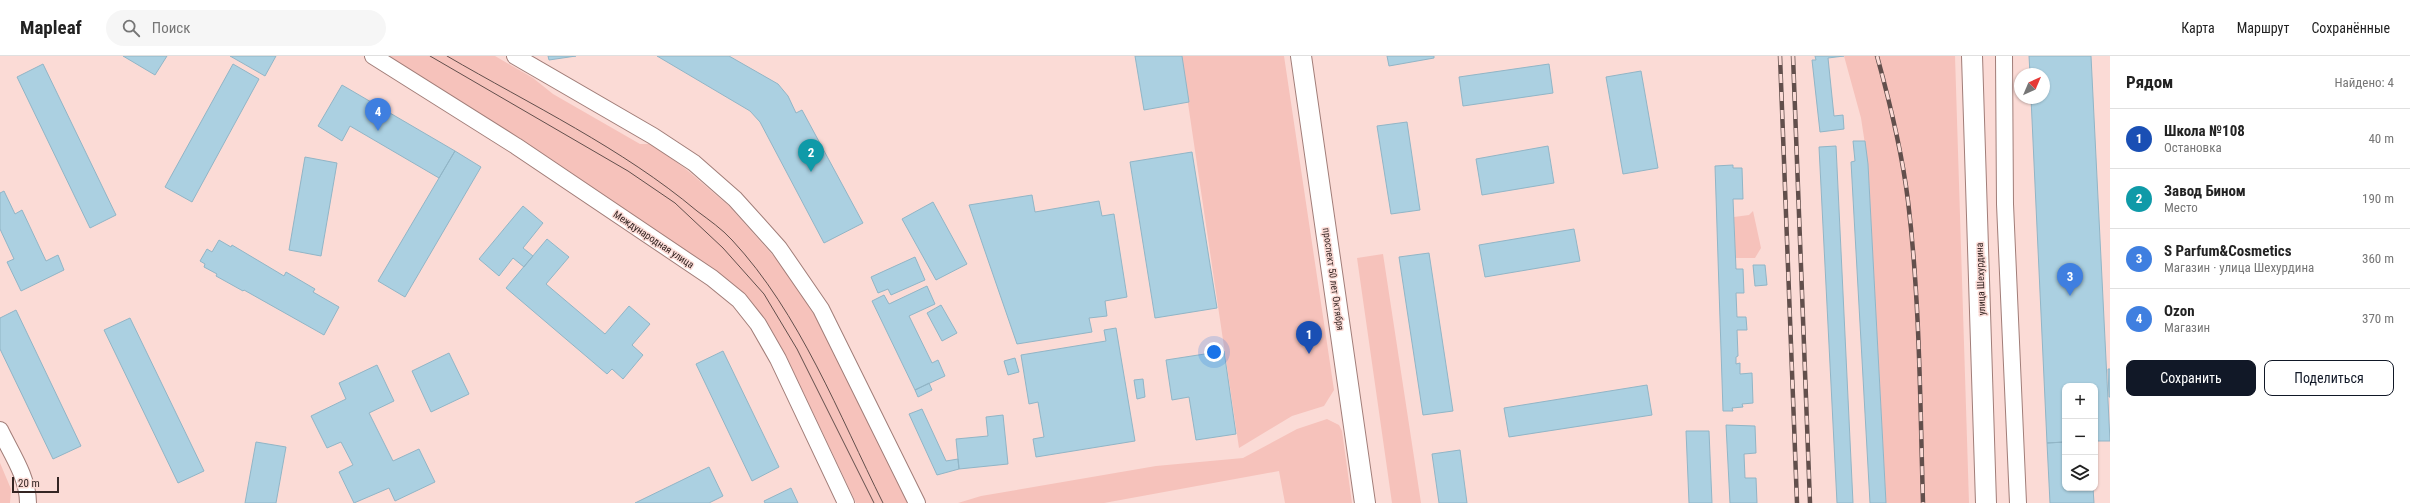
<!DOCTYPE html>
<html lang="ru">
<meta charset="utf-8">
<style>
:root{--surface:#fff;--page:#f6f6f6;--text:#222;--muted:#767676;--line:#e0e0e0;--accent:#111827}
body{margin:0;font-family:"Roboto Condensed",sans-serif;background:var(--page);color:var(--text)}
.controls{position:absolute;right:12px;bottom:12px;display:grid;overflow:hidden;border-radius:8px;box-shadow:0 1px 3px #0004}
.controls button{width:36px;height:36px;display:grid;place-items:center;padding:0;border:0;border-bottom:1px solid var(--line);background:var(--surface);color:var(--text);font:20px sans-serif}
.compass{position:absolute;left:2014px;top:12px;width:36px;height:36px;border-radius:50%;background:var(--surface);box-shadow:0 1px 3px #0004;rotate:44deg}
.scale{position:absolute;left:12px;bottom:10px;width:47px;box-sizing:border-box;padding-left:4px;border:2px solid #342523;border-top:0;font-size:11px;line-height:14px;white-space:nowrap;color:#342523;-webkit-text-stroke:3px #fbdbd6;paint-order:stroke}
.you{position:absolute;left:1214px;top:296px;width:14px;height:14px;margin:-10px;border:3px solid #fff;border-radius:50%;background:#1a73e8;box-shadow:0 0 0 6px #1a73e833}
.badge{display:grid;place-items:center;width:26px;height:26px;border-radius:50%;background:var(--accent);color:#fff;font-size:13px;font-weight:700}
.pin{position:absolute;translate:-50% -33px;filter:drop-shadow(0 1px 2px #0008)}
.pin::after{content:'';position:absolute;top:21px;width:14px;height:12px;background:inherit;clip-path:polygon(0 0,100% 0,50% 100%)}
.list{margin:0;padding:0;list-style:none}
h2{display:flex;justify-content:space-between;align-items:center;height:52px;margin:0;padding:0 16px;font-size:17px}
h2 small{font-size:13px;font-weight:400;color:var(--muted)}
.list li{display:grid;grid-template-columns:26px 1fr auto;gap:12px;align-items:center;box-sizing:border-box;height:60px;padding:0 16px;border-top:1px solid var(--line)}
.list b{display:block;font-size:15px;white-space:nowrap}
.list p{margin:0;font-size:13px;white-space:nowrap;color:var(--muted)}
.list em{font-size:13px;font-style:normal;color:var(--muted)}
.actions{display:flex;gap:8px;padding:12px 16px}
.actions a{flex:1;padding:9px 0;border:1px solid var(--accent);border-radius:8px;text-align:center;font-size:14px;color:var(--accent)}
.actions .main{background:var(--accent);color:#fff}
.icon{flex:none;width:22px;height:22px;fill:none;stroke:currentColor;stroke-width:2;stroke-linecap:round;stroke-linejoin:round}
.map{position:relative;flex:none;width:2110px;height:447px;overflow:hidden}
header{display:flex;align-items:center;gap:24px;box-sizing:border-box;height:56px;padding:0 20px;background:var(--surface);border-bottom:1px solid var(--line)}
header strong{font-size:19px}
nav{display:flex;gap:22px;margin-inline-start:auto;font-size:14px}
.search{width:280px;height:36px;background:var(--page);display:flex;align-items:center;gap:10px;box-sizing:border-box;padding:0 14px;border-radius:22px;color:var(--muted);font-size:15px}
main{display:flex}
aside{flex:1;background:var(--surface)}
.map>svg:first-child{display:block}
.green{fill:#f6c2bb}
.building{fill:#abd0e1;stroke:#91b5c6}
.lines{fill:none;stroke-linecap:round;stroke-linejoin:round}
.minor-casing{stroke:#a17d78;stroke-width:18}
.major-casing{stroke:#a17d78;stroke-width:22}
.minor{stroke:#fff;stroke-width:16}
.major{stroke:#fff;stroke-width:20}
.tram{stroke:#624f4c;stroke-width:1}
.rail-casing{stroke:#624f4c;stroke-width:4.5}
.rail{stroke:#fbdbd6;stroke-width:3;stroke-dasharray:9;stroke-linecap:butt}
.labels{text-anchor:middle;stroke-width:3;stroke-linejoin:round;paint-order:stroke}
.street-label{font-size:10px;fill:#342523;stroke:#fbdbd6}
</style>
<header>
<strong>Mapleaf</strong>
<div class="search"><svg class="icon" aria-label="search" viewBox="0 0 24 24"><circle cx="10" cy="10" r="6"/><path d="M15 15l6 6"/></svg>Поиск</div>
<nav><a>Карта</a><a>Маршрут</a><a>Сохранённые</a></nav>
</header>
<main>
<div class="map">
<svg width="2110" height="447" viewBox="0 0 2110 447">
<rect width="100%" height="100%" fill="#fbdbd6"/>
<!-- green -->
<path class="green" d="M388,0H495L533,22L553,38L640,88H652L687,114L729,150L786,214L817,263L910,447H856L786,300L766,264L744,238L715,214L527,87Z
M1181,0H1284L1334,334L1324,350L1292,360L1239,392Z
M1844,0H1955L1969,447H1886L1868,108L1861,62Z
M1753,155L1761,192L1755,202H1735L1734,161L1749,159Z
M1383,198L1421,447H1392L1357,202Z
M1327,363L1339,369L1342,375L1352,447H1285L1279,415L1104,447H958L981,440L1156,410L1243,402L1297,373Z
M0,407L11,433L10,447H0Z"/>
<!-- building -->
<path class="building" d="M123,0H167L155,19Z
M230,0H276L265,20Z
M548,0H576L549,4Z
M657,0H729L778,28L788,40L796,57L802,54L863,167L824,187L760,66L750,55Z
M1135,0H1182L1189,46L1144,54Z
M1387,0H1434V2L1389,10Z
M1815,0H1844L1828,2L1834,60L1843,59L1844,73L1820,76L1812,4H1816Z
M2029,0H2091L2110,385H2095V330H2065V386L2047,387L2031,42H2044V18H2030Z
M43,8L116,159L90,172L17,21Z
M233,8L259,23L192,146L165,131Z
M1549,8L1553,37L1463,50L1459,21Z
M1641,15L1658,112L1623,118L1606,21Z
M342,29L455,95L439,122L350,70L342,85L318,70Z
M1407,66L1420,154L1391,158L1377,70Z
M1853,85H1865L1868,108L1886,447H1870L1851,106L1855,105Z
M1548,90L1554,127L1482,139L1476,103Z
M1836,90L1853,447H1837L1819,91Z
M455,95L481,111L405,241L378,225Z
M1192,96L1217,252L1155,262L1130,106Z
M305,101L337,107L321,200L289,194Z
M1733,109V112H1742L1743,143H1733L1736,213H1743L1744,237H1736L1737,261H1746L1747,274H1737L1738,300L1736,301V308L1740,307V318L1752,317L1753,347L1742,348L1743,351L1732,352L1733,355H1723L1715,110Z
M4,135L15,158L22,154L46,205L58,199L64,214L21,235L7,206L14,203L0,173V137Z
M1032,139L1035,156L1099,145L1102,160L1114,158L1127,241L1105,245L1107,260L1089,262L1092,276L1017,288L969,149Z
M933,146L967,208L936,224L902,163Z
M523,150L543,167L523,192L533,200L524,211L513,202L499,220L479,203Z
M1574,173L1580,205L1485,221L1479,189Z
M547,183L569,201L546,228L605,278L629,250L650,268L632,289L643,299L623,323L612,313L607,318L506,232Z
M219,184L231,191L232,189L284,220L286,216L315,233L313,236L339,251L324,279L244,234L243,235L216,220L217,218L204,211L205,208L200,205L207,193L212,196Z
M1429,197L1453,355L1423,359L1399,201Z
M915,201L925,224L891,239L888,233L878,237L871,221Z
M1753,209H1765L1767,229L1755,230Z
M927,230L935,248L909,260L932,307L938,304L945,320L915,334L872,245L884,239L889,248Z
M941,249L957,277L942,285L927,257Z
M16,254L81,390L53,403L0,293V262Z
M130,262L204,415L178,427L104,274Z
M1116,272L1135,385L1036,401L1033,383L1044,381L1038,346L1029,348L1021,299L1106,285L1104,274Z
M723,295L779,411L752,425L696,308Z
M1224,295L1236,378L1196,384L1189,341L1172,344L1166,304Z
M449,297L469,338L431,356L412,315Z
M1015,302L1019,316L1008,319L1004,305Z
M377,309L394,345L369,357L393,405L419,393L435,426L395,445L389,432L354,447L339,416L353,409L341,386L327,392L311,360L346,343L339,327Z
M2108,313H2110V341H2109Z
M1143,323L1145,341L1137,343L1134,324Z
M929,327L932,334L918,341L915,334Z
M1647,329L1652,359L1509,381L1504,352Z
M922,353L946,405L958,403L959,413L937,419L909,358Z
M1003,359L1008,408L959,413L956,383L988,380L986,361Z
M1726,369L1755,370L1756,397L1744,398L1745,422H1756L1757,447H1730Z
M1686,375H1709L1712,447H1689Z
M256,386L286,391L276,447H245Z
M2065,386V432H2093L2094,447H2050L2047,387Z
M1460,394L1467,447H1439L1432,398Z
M709,411L723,440L709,447H635Z
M791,432L798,447H765L764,445Z"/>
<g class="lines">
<defs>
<path id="minor" d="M373,0L516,90L712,222L739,244L758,268L778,303L846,447
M515,0L653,80L694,107L735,143L779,192L821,253L917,447
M2004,0L2005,148L2018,447
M0,374C11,397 28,421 28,447"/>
<path id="major" d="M1301,0L1365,447
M1972,0L1986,447"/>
</defs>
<!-- minor casing -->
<use href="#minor" class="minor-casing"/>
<!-- major casing -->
<use href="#major" class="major-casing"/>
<!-- minor -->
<use href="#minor" class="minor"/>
<!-- major -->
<use href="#major" class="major"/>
<!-- tram -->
<path class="tram" d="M430,0L628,115L675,147L723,192L764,238L797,293L874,447
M447,0C531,49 622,92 697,155C709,164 722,173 732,184C800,257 839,359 883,447"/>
<defs>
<path id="rail" d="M1780,0L1797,447
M1793,0L1810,447
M1877,0C1890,47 1902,96 1908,145C1920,245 1920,346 1923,447"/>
</defs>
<!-- rail casing -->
<use href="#rail" class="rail-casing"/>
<!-- rail -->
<use href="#rail" class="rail"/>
</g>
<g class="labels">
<!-- street labels -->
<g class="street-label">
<text transform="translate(654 183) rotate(34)" y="4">Международная улица</text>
<text transform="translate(1334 223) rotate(82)" y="4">проспект 50 лет Октября</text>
<text transform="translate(1980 223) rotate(-92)" y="4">улица Шехурдина</text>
</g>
</g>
</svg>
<div class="controls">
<button>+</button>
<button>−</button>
<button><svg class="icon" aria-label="layers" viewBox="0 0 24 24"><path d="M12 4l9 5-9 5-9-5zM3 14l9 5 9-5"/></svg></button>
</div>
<svg class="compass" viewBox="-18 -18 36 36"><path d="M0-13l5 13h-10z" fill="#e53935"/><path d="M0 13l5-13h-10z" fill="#767676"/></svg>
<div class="scale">20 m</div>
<div class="you"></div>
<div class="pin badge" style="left:1309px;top:298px;background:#1a4fb4">1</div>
<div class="pin badge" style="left:811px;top:116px;background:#0f9aa8">2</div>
<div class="pin badge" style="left:2070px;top:240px;background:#3f7fe0">3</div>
<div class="pin badge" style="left:378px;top:75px;background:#3f7fe0">4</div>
</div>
<aside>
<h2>Рядом<small>Найдено: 4</small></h2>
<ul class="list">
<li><span class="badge" style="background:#1a4fb4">1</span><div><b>Школа №108</b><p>Остановка</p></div><em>40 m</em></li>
<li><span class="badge" style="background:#0f9aa8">2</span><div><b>Завод Бином</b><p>Место</p></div><em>190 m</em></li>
<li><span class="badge" style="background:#3f7fe0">3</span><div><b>S Parfum&amp;Cosmetics</b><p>Магазин · улица Шехурдина</p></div><em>360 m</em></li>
<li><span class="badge" style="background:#3f7fe0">4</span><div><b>Ozon</b><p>Магазин</p></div><em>370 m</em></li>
</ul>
<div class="actions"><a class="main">Сохранить</a><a>Поделиться</a></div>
</aside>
</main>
